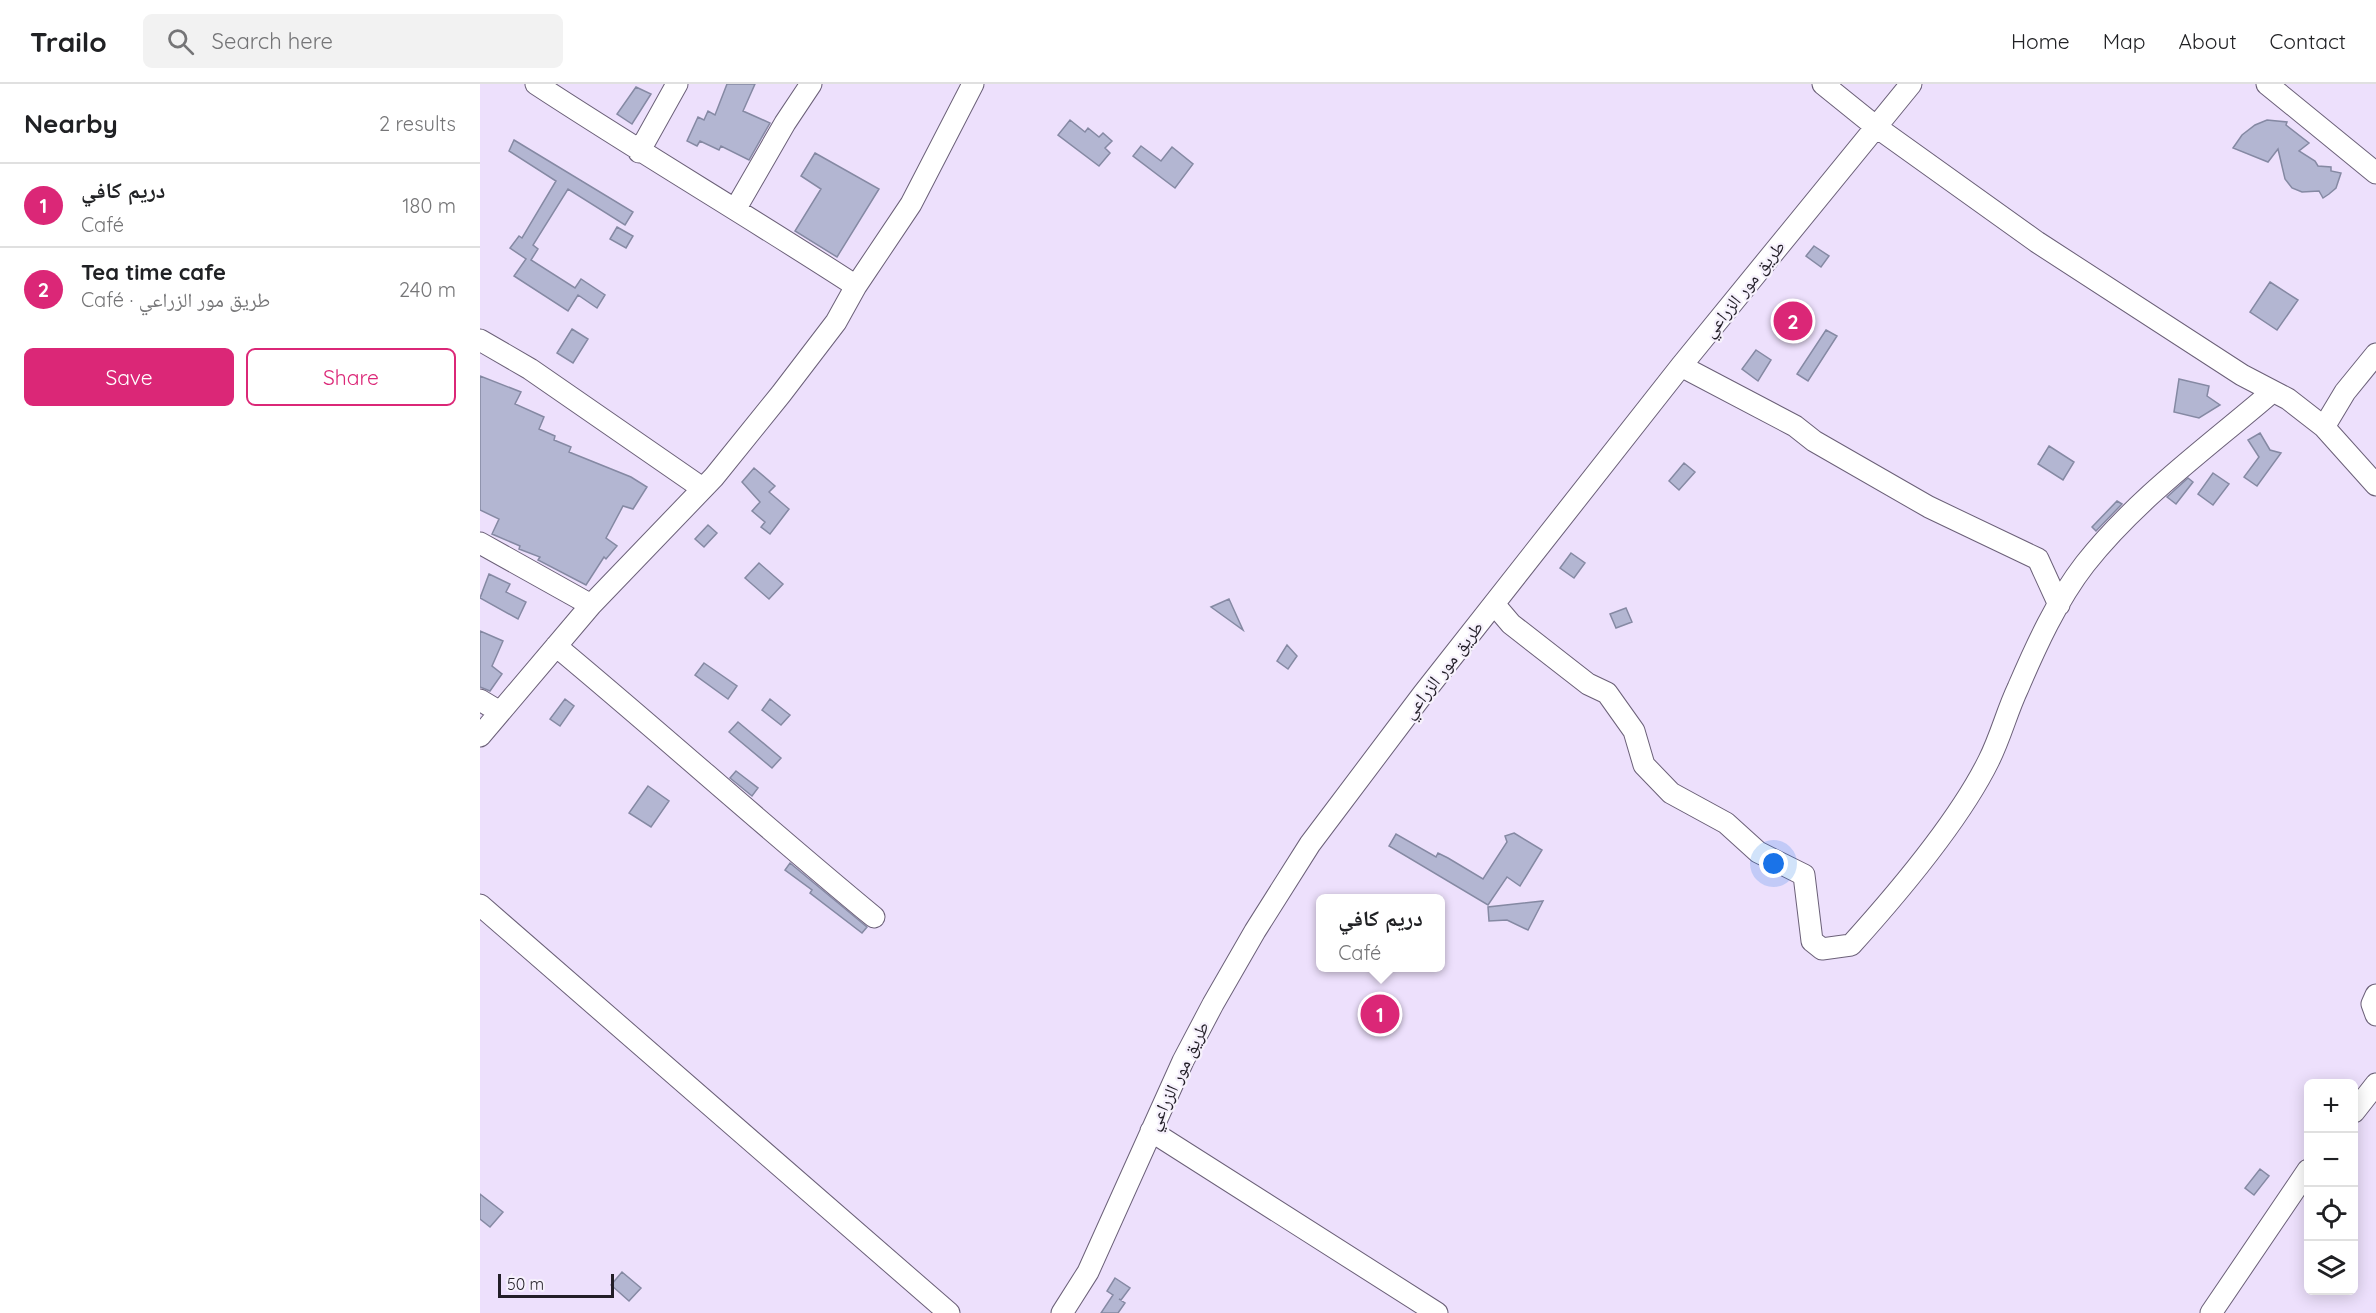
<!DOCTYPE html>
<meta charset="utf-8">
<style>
:root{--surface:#fff;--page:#f2f2f2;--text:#202124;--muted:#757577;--line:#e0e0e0;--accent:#db2777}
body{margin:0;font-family:Quicksand,"Noto Naskh Arabic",sans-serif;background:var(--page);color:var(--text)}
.controls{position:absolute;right:18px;bottom:18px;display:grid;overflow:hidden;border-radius:9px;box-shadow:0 3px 15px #0003}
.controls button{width:54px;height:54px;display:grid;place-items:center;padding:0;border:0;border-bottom:2px solid var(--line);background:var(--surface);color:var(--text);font:30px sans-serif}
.scale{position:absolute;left:18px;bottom:15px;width:116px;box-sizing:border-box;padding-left:6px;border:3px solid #221e27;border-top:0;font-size:16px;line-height:21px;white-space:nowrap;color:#221e27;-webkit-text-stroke:4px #f6f1fc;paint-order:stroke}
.you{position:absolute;left:1294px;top:780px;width:21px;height:21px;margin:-15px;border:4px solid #fff;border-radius:50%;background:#1a73e8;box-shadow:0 0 0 9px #1a73e833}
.badge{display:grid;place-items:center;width:39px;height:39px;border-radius:50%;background:var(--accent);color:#fff;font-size:20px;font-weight:700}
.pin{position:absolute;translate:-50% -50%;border:3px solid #fff;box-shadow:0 2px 6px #0006}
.popup{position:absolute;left:836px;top:810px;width:129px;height:78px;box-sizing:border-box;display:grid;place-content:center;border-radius:9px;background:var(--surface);filter:drop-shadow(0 2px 4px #0005);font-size:20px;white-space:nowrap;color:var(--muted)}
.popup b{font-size:22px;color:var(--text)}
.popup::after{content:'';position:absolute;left:50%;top:100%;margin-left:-12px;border:12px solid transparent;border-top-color:var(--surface)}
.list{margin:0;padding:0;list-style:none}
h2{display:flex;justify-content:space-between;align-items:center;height:78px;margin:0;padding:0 24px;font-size:26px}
h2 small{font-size:20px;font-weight:400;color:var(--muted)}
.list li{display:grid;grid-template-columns:39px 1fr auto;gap:18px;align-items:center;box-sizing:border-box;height:84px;padding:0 24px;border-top:2px solid var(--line)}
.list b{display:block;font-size:22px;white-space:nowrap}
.list p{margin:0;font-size:20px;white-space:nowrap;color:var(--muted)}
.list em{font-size:20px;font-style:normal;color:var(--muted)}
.actions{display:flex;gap:12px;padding:18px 24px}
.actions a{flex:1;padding:14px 0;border:2px solid var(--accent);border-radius:9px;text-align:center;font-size:21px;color:var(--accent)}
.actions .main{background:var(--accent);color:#fff}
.icon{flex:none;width:33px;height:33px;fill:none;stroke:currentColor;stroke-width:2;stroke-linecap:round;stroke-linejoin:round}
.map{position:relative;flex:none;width:1896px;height:1229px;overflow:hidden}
header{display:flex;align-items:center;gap:36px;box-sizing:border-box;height:84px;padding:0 30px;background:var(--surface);border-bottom:2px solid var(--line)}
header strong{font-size:28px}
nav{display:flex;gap:33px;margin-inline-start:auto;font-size:21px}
.search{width:420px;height:54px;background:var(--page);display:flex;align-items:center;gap:15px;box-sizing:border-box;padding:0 21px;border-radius:9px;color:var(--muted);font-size:22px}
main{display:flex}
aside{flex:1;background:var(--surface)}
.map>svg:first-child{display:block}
.building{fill:#b3b6d2;stroke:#8589a3;stroke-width:1.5}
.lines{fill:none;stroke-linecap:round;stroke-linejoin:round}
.minor-casing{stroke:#6b6078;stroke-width:23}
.minor{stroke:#fff;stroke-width:21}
.labels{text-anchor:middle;stroke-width:4.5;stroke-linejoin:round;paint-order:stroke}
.street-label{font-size:18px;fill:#221e27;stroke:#f6f1fc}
</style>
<header>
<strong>Trailo</strong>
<div class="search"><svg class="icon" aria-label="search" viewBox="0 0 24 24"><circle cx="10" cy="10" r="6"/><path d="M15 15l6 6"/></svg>Search here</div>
<nav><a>Home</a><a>Map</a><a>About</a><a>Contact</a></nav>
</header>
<main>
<aside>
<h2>Nearby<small>2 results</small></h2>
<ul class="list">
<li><span class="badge">1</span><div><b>دريم كافي</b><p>Café</p></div><em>180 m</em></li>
<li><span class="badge">2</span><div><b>Tea time cafe</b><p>Café · طريق مور الزراعي</p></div><em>240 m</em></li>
</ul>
<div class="actions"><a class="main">Save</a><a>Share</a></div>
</aside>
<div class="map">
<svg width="1896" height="1229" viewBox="0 0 1896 1229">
<rect width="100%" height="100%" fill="#ede0fc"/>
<!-- building -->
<path class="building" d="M247,0H275L263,27L290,39L269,76L241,62L239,66L220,57L217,62L207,57L218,33L224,36L228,27L235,31Z
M156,3L171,10L152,40L137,30Z
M590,36L605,48L608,44L619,53L623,49L632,57L625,64L630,69L619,82L578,51Z
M1787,36L1807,38L1806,41L1829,59L1819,67L1835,77L1838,82L1851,83V87L1861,89L1856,104L1849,110L1843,114L1839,107L1822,108L1812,104L1805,95L1798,65L1788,78L1753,64L1762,51L1775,41Z
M34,56L153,128L145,141L88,105L53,161L58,165L51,176L95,204L101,195L125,211L117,224L98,211L88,227L34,192L46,175L30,164L39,152L42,154L76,97L29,67Z
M661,62L681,77L692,63L713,80L695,104L653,72Z
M335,69L399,105L357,173L315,147L341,105L321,92Z
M137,143L153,152L146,164L130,155Z
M1334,162L1349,172L1341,183L1326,172Z
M1790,198L1818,216L1797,246L1770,228Z
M92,245L108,255L93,279L77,269Z
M1346,246L1357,252L1328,297L1317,290Z
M1276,266L1291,276L1278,297L1262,285Z
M0,292L41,308L35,320L64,333L59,345L75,352L74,356L91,363L89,368L151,393L167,403L153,425L143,422L126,454L137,462L126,475L124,473L106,501L58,476L60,473L39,465L40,462L12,450L19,435L0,426Z
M1699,295L1729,302L1727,312L1740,321L1719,334L1694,328Z
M1780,349L1790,366L1801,369L1777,402L1764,393L1779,373L1768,356Z
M1569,362L1594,378L1583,396L1558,380Z
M1204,379L1215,388L1199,406L1189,397Z
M274,384L295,402L289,408L309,425L290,450L281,443L285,438L272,427L280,418L262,398Z
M1733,389L1749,400L1733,421L1718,410Z
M1708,394L1713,398L1696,420L1687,413Z
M1637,417L1642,420L1616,447L1612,443Z
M228,441L237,449L224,463L215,455Z
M1091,469L1105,479L1094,494L1080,484Z
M279,479L303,500L289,515L265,494Z
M9,490L30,500L26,508L46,518L38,535L0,514Z
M749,515L763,546L731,523Z
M1146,524L1152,538L1136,544L1130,530Z
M0,547L23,557L12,582L22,590L10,607L0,603Z
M807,561L817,572L808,585L797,577Z
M224,579L257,602L248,615L215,591Z
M85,615L94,622L80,642L70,635Z
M290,615L310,631L301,641L282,626Z
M258,638L301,674L292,684L249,648Z
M256,687L278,704L272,712L250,694Z
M168,702L189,717L171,743L149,729Z
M1034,749L1062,766L1040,802L1027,793L1008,821L909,762L916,750L956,773L958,769L968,774L1003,795L1027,758L1025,752Z
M310,779L387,843L382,849L330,809L332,806L305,786Z
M1063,817L1048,846L1027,836L1009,837L1008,823Z
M1780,1085L1789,1092L1774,1111L1765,1104Z
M0,1110L23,1128L10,1143L0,1135Z
M142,1188L161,1204L149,1217L131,1201Z
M635,1194L650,1204L641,1216L639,1215L645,1219L638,1229H621L633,1211L627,1207Z"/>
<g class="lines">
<defs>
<path id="minor" d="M56,0C161,69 270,133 376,202
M1343,0L1395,42L1557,158L1762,291L1808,315L1844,343L1896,401
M1787,0L1896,89
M159,68L197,0
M256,124L305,39L331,0
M0,256L50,285L222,404
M1201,282L1315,342L1334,357L1449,423L1558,475L1579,521
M1844,343L1865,308L1896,270
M0,459L111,521
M1014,520L1031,540L1108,600L1127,609L1154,647L1164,681L1191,709L1246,739L1278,768L1324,791L1332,857L1342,865L1371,861C1417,810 1479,737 1509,676C1521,652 1527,627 1538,604C1556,562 1577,516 1605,480C1657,414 1728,363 1792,308
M76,562C183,651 286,744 394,833
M0,616L20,628
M0,652L111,521L234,393L301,310L356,238L376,202L431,120L493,0
M0,821L469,1229
M1896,911L1892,920L1896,931
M1874,1028L1896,1000
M671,1047L957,1229
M582,1229L608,1188L703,977L733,920L775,847L830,760L943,610L1201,282L1431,0
M1731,1229L1828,1086"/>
</defs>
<!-- minor casing -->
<use href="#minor" class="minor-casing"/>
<!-- minor -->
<use href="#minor" class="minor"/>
</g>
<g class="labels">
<!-- street labels -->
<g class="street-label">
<text transform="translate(1264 205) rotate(-51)" y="6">طريق مور الزراعي</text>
<text transform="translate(963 586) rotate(-52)" y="6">طريق مور الزراعي</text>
<text transform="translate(698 992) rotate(-64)" y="6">طريق مور الزراعي</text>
</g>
</g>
</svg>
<div class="controls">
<button>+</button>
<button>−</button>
<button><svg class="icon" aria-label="locate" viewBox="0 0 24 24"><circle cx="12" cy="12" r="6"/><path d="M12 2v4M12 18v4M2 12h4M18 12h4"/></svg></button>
<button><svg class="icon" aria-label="layers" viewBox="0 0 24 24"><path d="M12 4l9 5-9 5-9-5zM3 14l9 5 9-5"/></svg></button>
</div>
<div class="scale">50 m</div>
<div class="you"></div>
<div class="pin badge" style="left:900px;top:930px">1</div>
<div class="popup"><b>دريم كافي</b>Café</div>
<div class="pin badge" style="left:1313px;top:237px">2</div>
</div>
</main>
